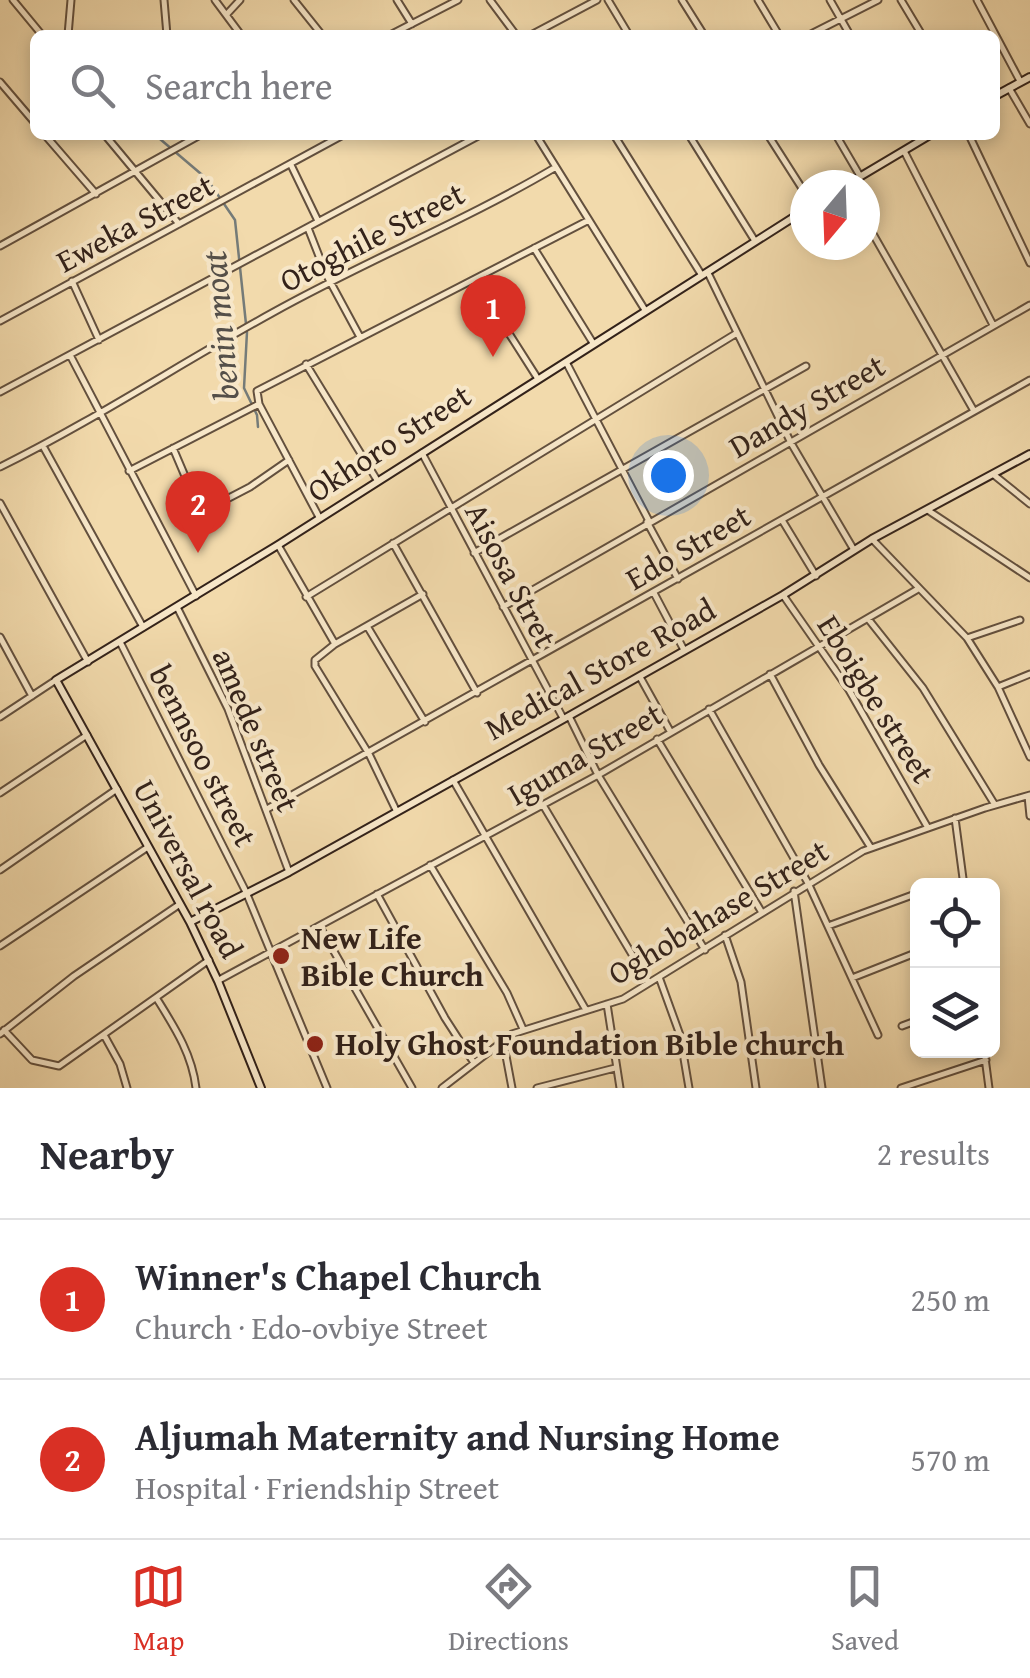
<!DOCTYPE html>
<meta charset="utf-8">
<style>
:root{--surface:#fff;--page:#f7f7f7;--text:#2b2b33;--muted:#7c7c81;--line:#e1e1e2;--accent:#d93025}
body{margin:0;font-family:"Gentium Book Plus",serif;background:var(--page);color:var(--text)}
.controls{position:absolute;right:30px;bottom:30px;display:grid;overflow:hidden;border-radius:15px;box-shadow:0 5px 15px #0003}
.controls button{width:90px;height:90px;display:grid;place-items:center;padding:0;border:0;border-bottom:2px solid var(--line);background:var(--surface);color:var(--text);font:50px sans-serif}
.compass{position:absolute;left:790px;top:170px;width:90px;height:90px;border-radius:50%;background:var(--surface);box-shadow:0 5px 15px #0003;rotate:199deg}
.you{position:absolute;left:668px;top:475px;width:35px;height:35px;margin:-25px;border:8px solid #fff;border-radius:50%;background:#1a73e8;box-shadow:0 0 0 15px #1a73e833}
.badge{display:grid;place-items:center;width:65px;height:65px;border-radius:50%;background:var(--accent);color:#fff;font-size:32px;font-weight:700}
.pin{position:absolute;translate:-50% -82px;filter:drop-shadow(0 2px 5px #0008)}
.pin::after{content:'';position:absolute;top:52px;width:35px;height:30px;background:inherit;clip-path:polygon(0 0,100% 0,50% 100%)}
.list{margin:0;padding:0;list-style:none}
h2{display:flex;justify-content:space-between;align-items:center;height:130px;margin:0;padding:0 40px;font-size:42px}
h2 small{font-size:32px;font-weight:400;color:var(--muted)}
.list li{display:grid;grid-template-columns:65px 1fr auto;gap:30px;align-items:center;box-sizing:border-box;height:160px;padding:0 40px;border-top:2px solid var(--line)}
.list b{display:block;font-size:38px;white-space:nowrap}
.list p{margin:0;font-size:32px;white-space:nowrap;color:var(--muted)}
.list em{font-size:32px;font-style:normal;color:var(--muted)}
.icon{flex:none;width:55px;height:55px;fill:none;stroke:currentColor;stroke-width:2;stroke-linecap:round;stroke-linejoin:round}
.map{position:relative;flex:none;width:1030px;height:1088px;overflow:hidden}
.search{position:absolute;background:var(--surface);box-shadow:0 5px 15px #0003;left:30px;right:30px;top:30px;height:110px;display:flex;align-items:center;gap:25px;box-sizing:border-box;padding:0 35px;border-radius:15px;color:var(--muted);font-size:38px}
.sheet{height:450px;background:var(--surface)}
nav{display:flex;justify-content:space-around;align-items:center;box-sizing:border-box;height:140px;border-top:2px solid var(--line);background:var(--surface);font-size:28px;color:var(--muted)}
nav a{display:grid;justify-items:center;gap:5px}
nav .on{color:var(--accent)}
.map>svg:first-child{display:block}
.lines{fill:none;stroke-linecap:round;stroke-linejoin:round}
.stream{stroke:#757b78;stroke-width:2.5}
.street-casing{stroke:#63503e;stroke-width:9}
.secondary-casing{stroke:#33221a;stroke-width:10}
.street{stroke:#f7e7c9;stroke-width:5}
.secondary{stroke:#f7e7c9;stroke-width:6}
.poi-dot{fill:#8f2418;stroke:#f7e7c9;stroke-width:4}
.labels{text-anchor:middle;stroke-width:8;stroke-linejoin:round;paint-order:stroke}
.street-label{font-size:32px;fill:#33221a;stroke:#f7e7c9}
.poi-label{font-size:32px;font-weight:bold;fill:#33221a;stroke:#f7e7c9;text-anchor:start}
.water-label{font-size:35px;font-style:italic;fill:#544f49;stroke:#f7e7c9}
</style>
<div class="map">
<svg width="1030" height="1088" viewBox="0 0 1030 1088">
<rect width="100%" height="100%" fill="#f2daac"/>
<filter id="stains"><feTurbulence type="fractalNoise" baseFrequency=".002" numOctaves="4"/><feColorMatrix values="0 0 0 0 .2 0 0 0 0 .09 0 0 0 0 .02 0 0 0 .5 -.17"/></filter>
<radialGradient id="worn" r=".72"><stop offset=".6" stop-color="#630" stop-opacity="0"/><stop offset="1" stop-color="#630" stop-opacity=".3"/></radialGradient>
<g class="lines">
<!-- stream -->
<path class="stream" d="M160,139L207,179L235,220L246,324
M247,332L244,388L257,415L258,427"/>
<defs>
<path id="street" d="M13,0L42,35
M164,0L167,35
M215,0L241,35
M294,0L322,35
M397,0L412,24
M490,0L516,35
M608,0L629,35
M682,0L704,35
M758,0L779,35
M830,0L850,35
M901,0L922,35
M977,0L1020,81
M227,14L240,0
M68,35L71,0
M390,35L458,0
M531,35L597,0
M809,35L878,0
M0,82L35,123
M1009,88L1030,124
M45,135L96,194
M105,135L179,224
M536,135L645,310
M614,135L701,274
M689,135L755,241
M768,135L805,193
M836,135L860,176
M969,135L1030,263
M904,151L993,325
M291,165L318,221
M865,220L974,411
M308,228L326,274L360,337
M0,246L200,135
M534,248L593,343
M708,273L791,443L854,550
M475,280L538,379
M72,281L99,340
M0,321L343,135
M70,355L196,596
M566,362L649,521
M306,364L377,480
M0,392L480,135
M43,446L143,627
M173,448L193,495
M422,453L563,718
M0,467C93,421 181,363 272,313C365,261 465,221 556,167
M129,471L259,404
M994,475L1030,504
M225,500L250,487L289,460
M0,503L88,662
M929,511L1030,578
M319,517L259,404L257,391L589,220
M782,520L816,576
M647,522L678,579
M872,539L967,638L998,687L1030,757
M393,543L477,693
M278,545L335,644
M474,553L806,366
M654,593L684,650
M783,595L849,690L928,828
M306,597L737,333
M177,607L228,709L289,872
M503,607L1030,305
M869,620L923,688L995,805
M367,626L425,722
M0,637L32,696
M967,638L1020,620
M120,642L246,892L327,1088
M770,674L819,765L871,848
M640,677L670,731
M998,687L1030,674
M709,709L808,883L878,1035
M569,716L598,775L705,950
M0,717L56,680
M657,739L761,911
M453,780L586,1010
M0,793L87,735
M1028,796L1030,816
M543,805L649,983
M267,809L1030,380
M396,810L369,754L315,666V660L335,644L423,594
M955,818L964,886
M430,865L507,993L523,1029
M0,870L117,789
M946,886L963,881
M794,891L822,1088
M377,894L445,1018L474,1063
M828,926L918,893
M320,927L412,1088
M725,935L741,982L756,1088
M0,946L148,847
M659,977L680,1035L689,1088
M852,978L918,952
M219,980L598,775L918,589
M157,999C175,1028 192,1054 196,1088
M607,1004L620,1088
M902,1026L918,1020
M4,1030L32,1060L59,1066L209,960
M0,1034L74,976L180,904
M104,1035L120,1064L127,1088
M503,1040L512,1088
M984,1050L989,1088
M442,1088L512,1034L623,999L863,851L985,808L1030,795
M537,1088L615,1068
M901,1088L986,1060"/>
<path id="secondary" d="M995,96L1030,77
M846,185L930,135
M190,922L289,872L569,716L783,595L872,539L1030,454
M261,1088L218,981L190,922L56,680L278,545L805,210"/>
</defs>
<!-- street casing -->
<use href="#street" class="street-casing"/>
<!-- secondary casing -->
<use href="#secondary" class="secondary-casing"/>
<!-- street -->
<use href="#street" class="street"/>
<!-- secondary -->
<use href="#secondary" class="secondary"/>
</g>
<!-- markers -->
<g class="poi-dot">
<circle cx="281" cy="956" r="10"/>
<circle cx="315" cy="1044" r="10"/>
</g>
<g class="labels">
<!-- street labels -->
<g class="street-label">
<text transform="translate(135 223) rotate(-28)" y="11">Eweka Street</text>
<text transform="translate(372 237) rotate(-27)" y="11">Otoghile Street</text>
<text transform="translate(807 406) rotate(-30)" y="11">Dandy Street</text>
<text transform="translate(389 443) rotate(-33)" y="11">Okhoro Street</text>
<text transform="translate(688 547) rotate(-30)" y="11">Edo Street</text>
<text transform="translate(511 575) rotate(62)" y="11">Aisosa Stret</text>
<text transform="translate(600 669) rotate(-29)" y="11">Medical Store Road</text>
<text transform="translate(876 699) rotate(58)" y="11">Eboigbe street</text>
<text transform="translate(256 730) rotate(67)" y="11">amede street</text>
<text transform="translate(585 754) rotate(-30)" y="11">Iguma Street</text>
<text transform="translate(203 756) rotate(63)" y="11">bennsoo street</text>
<text transform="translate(188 869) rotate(62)" y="11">Universal road</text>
<text transform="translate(718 912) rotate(-31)" y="11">Oghobahase Street</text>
</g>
<!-- poi labels -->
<g class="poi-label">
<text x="301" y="949">New Life<tspan x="301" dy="37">Bible Church</tspan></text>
<text x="335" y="1055">Holy Ghost Foundation Bible church</text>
</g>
<!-- water labels -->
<g class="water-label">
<text transform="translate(220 326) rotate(-95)" y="12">benin moat</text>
</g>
</g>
<rect width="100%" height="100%" filter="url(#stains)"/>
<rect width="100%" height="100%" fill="url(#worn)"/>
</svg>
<div class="controls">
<button><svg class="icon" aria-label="locate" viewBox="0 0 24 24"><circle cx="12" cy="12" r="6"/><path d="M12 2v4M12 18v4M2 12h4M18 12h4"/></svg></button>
<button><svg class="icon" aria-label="layers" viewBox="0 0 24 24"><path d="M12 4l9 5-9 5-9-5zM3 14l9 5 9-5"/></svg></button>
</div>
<svg class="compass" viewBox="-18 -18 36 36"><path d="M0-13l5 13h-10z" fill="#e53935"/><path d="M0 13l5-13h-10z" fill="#7c7c81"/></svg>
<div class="you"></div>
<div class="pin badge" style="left:493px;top:357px">1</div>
<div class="pin badge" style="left:198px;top:553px">2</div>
<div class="search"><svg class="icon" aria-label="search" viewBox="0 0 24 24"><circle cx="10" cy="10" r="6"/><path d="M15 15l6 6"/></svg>Search here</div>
</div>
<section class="sheet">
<h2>Nearby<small>2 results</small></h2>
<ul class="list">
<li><span class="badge">1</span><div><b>Winner's Chapel Church</b><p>Church · Edo-ovbiye Street</p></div><em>250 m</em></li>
<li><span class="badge">2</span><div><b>Aljumah Maternity and Nursing Home</b><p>Hospital · Friendship Street</p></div><em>570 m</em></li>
</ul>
</section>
<nav>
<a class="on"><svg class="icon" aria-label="map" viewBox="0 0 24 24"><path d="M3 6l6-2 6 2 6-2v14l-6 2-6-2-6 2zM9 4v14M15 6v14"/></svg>Map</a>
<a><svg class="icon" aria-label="directions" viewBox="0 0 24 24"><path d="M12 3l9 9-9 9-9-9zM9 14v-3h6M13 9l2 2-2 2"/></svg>Directions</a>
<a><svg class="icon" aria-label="saved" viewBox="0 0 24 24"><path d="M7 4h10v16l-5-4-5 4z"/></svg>Saved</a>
</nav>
